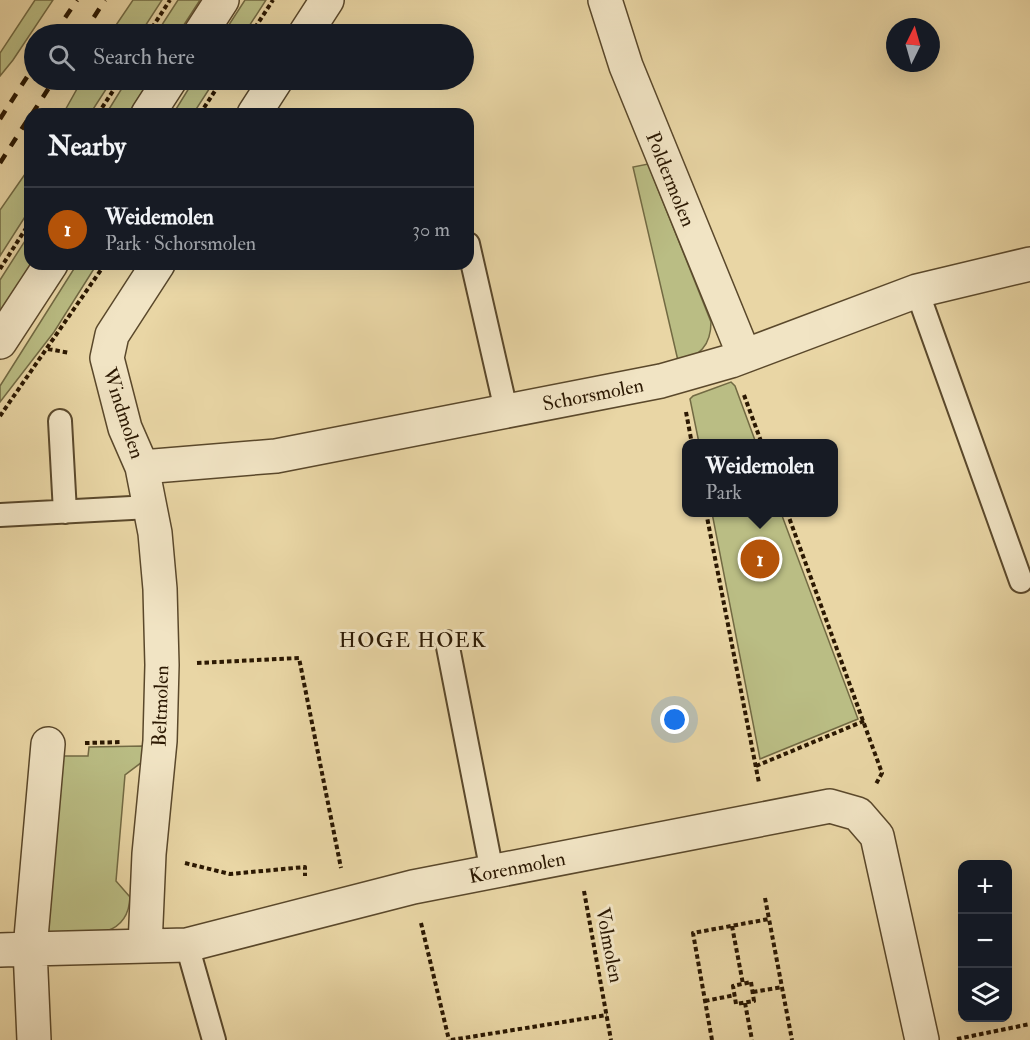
<!DOCTYPE html>
<meta charset="utf-8">
<style>
:root{--surface:#171b24;--page:#242831;--text:#f1f3f6;--muted:#9ea1a6;--line:#363941;--accent:#b45309}
body{margin:0;font-family:"IM FELL Double Pica",serif;background:var(--page);color:var(--text)}
.controls{position:absolute;right:18px;bottom:18px;display:grid;overflow:hidden;border-radius:12px;box-shadow:0 6px 24px #0002}
.controls button{width:54px;height:54px;display:grid;place-items:center;padding:0;border:0;border-bottom:2px solid var(--line);background:var(--surface);color:var(--text);font:30px sans-serif}
.compass{position:absolute;left:886px;top:18px;width:54px;height:54px;border-radius:50%;background:var(--surface);box-shadow:0 6px 24px #0002;rotate:5deg}
.you{position:absolute;left:675px;top:720px;width:21px;height:21px;margin:-15px;border:4px solid #fff;border-radius:50%;background:#1a73e8;box-shadow:0 0 0 9px #1a73e833}
.badge{display:grid;place-items:center;width:39px;height:39px;border-radius:50%;background:var(--accent);color:#fff;font-size:20px;font-weight:700}
.pin{position:absolute;translate:-50% -50%;border:3px solid #fff;box-shadow:0 2px 6px #0006}
.popup{position:absolute;left:682px;top:439px;width:156px;height:78px;box-sizing:border-box;display:grid;place-content:center;border-radius:12px;background:var(--surface);filter:drop-shadow(0 2px 4px #0005);font-size:20px;white-space:nowrap;color:var(--muted)}
.popup b{font-size:22px;color:var(--text)}
.popup::after{content:'';position:absolute;left:50%;top:100%;margin-left:-12px;border:12px solid transparent;border-top-color:var(--surface)}
.list{margin:0;padding:0;list-style:none}
h2{display:flex;justify-content:space-between;align-items:center;height:78px;margin:0;padding:0 24px;font-size:26px}
h2 small{font-size:20px;font-weight:400;color:var(--muted)}
.list li{display:grid;grid-template-columns:39px 1fr auto;gap:18px;align-items:center;box-sizing:border-box;height:84px;padding:0 24px;border-top:2px solid var(--line)}
.list b{display:block;font-size:22px;white-space:nowrap}
.list p{margin:0;font-size:20px;white-space:nowrap;color:var(--muted)}
.list em{font-size:20px;font-style:normal;color:var(--muted)}
.icon{flex:none;width:33px;height:33px;fill:none;stroke:currentColor;stroke-width:2;stroke-linecap:round;stroke-linejoin:round}
.map{position:relative;flex:none;width:1030px;height:1040px;overflow:hidden}
.search{position:absolute;background:var(--surface);box-shadow:0 6px 24px #0002;left:24px;top:24px;width:450px;height:66px;display:flex;align-items:center;gap:15px;box-sizing:border-box;padding:0 21px;border-radius:33px;color:var(--muted);font-size:22px}
.panel{position:absolute;background:var(--surface);box-shadow:0 6px 24px #0002;left:24px;top:108px;width:450px;height:162px;border-radius:18px}
.map>svg:first-child{display:block}
.green{fill:#babd84;stroke:#726a43;stroke-width:1.5}
.lines{fill:none;stroke-linecap:round;stroke-linejoin:round}
.service-casing{stroke:#5a482b;stroke-width:26}
.minor-casing{stroke:#5a482b;stroke-width:36}
.tertiary-casing{stroke:#5a482b;stroke-width:36}
.path{stroke:#2b1802;stroke-width:4;stroke-dasharray:4.5 3;stroke-linecap:butt}
.service{stroke:#f1e4c4;stroke-width:22}
.minor{stroke:#f1e4c4;stroke-width:33}
.tertiary{stroke:#f1e4c4;stroke-width:33}
.rail{stroke:#2b1802;stroke-width:4.5;stroke-dasharray:10 10;stroke-linecap:butt}
.labels{text-anchor:middle;stroke-width:6;stroke-linejoin:round;paint-order:stroke}
.street-label{font-size:20px;fill:#2b1802;stroke:#f1e4c4}
.neighbourhood-label{font-size:21px;letter-spacing:1.5px;fill:#2b1802;stroke:#f1e4c4}
</style>
<div class="map">
<svg width="1030" height="1040" viewBox="0 0 1030 1040">
<rect width="100%" height="100%" fill="#e9d6a5"/>
<filter id="stains"><feTurbulence type="fractalNoise" baseFrequency=".00333" numOctaves="4"/><feColorMatrix values="0 0 0 0 .2 0 0 0 0 .09 0 0 0 0 .02 0 0 0 .5 -.17"/></filter>
<radialGradient id="worn" r=".72"><stop offset=".6" stop-color="#630" stop-opacity="0"/><stop offset="1" stop-color="#630" stop-opacity=".3"/></radialGradient>
<!-- green -->
<path class="green" d="M35,0H53L13,60L0,76V53Z
M133,0H162L140,34H110Z
M178,0H200L178,34H156Z
M245,0H266L244,34H223Z
M82,80H112L90,114H63Z
M127,80H150L128,114H106Z
M194,80H215L193,114H173Z
M648,164L711,322C711,347 699,354 679,365L633,167Z
M30,167V209L0,256V210Z
M30,233V264H32L0,315V280Z
M77,264H97L54,332L0,402V386Z
M731,382L735,386L756,443H699L690,399L693,396Z
M712,513H781L858,719L760,759Z
M143,746L142,762L125,775L116,881L130,897C128,945 77,933 43,933L59,756H88L89,747Z"/>
<g class="lines">
<defs>
<path id="service" d="M468,244L506,410
M917,291L1021,581
M60,421L65,512
M0,515L150,507
M447,642L492,872
M187,945L214,1040"/>
<path id="minor" d="M605,0L626,66L744,355
M305,34L327,0
M254,114L276,80
M142,467L276,456L661,381L731,361L917,291L1030,264
M145,946L149,854L160,741L162,665L160,589L155,533L142,467L125,428L107,358L112,335L158,264
M0,950L30,949L48,744
M34,1040L30,949L187,945L413,887L830,806L858,814L877,836L922,1040"/>
<path id="tertiary" d="M200,34L222,0
M148,114L170,80
M0,342L51,264"/>
</defs>
<!-- service casing -->
<use href="#service" class="service-casing"/>
<!-- minor casing -->
<use href="#minor" class="minor-casing"/>
<!-- tertiary casing -->
<use href="#tertiary" class="tertiary-casing"/>
<!-- path -->
<path class="path" d="M148,34L170,0
M251,34L273,0
M98,114L120,80
M200,114L222,80
M0,269L30,222
M48,349L70,353
M744,395L762,444
M686,412L692,444
M0,416L105,264
M706,512L759,783
M787,512L882,773L876,784
M197,663L299,658L341,868
M85,743L122,742
M756,766L864,721
M185,863L230,874L305,867V876
M584,891L611,1040
M765,898L769,919
M421,923L449,1040
M732,926L743,984
M751,982L754,1001L736,1004L733,986Z
M753,992L782,987
M705,1001L735,995
M745,1003L752,1040
M957,1039L1030,1024
M451,1040L607,1015
M712,1040L693,933L769,919L792,1040"/>
<!-- service -->
<use href="#service" class="service"/>
<!-- minor -->
<use href="#minor" class="minor"/>
<!-- tertiary -->
<use href="#tertiary" class="tertiary"/>
<!-- rail -->
<path class="rail" d="M54,34L77,0
M83,34L105,0
M32,114L54,80
M0,119L34,66
M0,163L30,116"/>
</g>
<g class="labels">
<!-- street labels -->
<g class="street-label">
<text transform="translate(671 179) rotate(68)" y="7">Poldermolen</text>
<text transform="translate(593 394) rotate(-11)" y="7">Schorsmolen</text>
<text transform="translate(124 413) rotate(72)" y="7">Windmolen</text>
<text transform="translate(160 706) rotate(-88)" y="7">Beltmolen</text>
<text transform="translate(517 867) rotate(-11)" y="7">Korenmolen</text>
<text transform="translate(610 945) rotate(79)" y="7">Volmolen</text>
</g>
<!-- neighbourhood labels -->
<g class="neighbourhood-label">
<text x="413" y="647">HOGE HOEK</text>
</g>
</g>
<rect width="100%" height="100%" filter="url(#stains)"/>
<rect width="100%" height="100%" fill="url(#worn)"/>
</svg>
<div class="controls">
<button>+</button>
<button>−</button>
<button><svg class="icon" aria-label="layers" viewBox="0 0 24 24"><path d="M12 4l9 5-9 5-9-5zM3 14l9 5 9-5"/></svg></button>
</div>
<svg class="compass" viewBox="-18 -18 36 36"><path d="M0-13l5 13h-10z" fill="#e53935"/><path d="M0 13l5-13h-10z" fill="#9ea1a6"/></svg>
<div class="you"></div>
<div class="pin badge" style="left:760px;top:559px">1</div>
<div class="popup"><b>Weidemolen</b>Park</div>
<div class="search"><svg class="icon" aria-label="search" viewBox="0 0 24 24"><circle cx="10" cy="10" r="6"/><path d="M15 15l6 6"/></svg>Search here</div>
<section class="panel">
<h2>Nearby<small></small></h2>
<ul class="list">
<li><span class="badge">1</span><div><b>Weidemolen</b><p>Park · Schorsmolen</p></div><em>30 m</em></li>
</ul>
</section>
</div>
